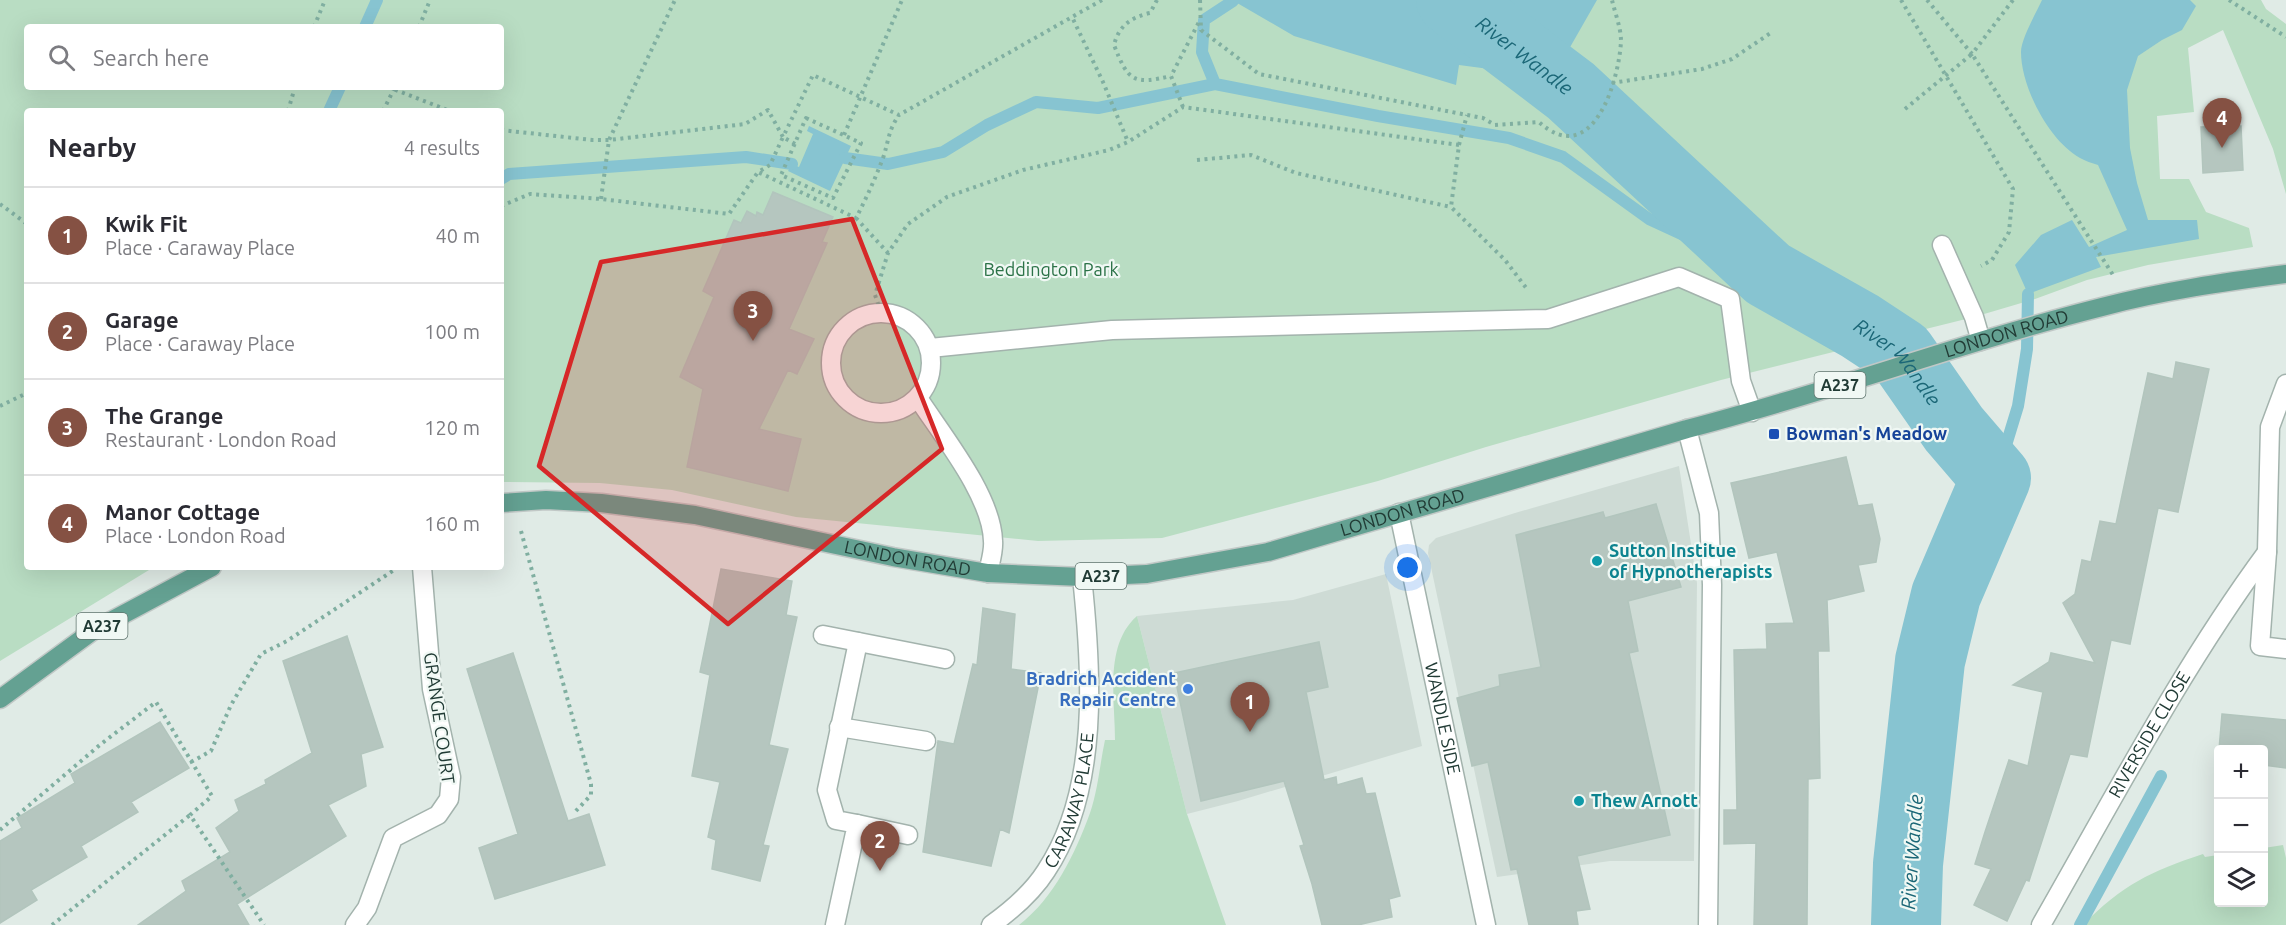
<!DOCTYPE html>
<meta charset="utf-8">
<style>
:root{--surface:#fff;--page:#f7f7f7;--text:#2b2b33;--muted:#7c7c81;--line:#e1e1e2;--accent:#855143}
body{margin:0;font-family:Ubuntu,sans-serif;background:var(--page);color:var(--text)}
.controls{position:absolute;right:18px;bottom:18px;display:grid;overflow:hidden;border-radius:6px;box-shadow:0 6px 24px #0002}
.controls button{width:54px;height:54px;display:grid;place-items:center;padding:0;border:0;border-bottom:2px solid var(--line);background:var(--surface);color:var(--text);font:30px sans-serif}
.you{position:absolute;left:1408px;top:568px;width:21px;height:21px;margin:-15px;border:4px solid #fff;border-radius:50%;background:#1a73e8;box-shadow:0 0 0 9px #1a73e833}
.badge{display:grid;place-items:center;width:39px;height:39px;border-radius:50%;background:var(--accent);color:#fff;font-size:20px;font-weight:700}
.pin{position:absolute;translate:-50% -50px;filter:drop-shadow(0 2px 3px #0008)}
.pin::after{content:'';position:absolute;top:32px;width:21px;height:18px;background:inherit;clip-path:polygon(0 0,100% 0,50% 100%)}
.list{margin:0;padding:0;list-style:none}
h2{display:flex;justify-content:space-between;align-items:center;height:78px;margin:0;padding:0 24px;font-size:26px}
h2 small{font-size:20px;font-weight:400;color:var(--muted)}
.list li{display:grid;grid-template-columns:39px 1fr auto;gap:18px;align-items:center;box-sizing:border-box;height:96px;padding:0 24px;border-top:2px solid var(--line)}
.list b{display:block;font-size:22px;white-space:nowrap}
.list p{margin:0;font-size:20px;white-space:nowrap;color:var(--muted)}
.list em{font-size:20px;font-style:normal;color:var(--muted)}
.icon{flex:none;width:33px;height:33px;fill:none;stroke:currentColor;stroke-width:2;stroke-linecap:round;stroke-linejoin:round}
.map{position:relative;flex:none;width:2286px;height:925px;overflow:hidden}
.search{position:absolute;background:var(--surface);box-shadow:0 6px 24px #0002;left:24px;top:24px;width:480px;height:66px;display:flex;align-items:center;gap:15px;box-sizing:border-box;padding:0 21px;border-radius:6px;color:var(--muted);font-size:22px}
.panel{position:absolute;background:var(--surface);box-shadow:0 6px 24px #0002;left:24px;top:108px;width:480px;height:462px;border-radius:6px}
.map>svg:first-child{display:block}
.built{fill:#cedbd5}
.green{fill:#b9ddc3;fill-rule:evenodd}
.water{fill:#87c4d1}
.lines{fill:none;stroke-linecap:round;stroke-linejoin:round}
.stream{stroke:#87c4d1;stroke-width:12}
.river{stroke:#87c4d1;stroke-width:70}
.building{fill:#b5c6bf;stroke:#b2c5bd;stroke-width:1.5}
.minor-casing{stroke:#a3b3ad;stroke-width:21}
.major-casing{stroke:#c1c8c6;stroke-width:21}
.path{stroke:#80afa1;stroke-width:4;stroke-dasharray:3 4.5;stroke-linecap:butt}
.minor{stroke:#fff;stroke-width:18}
.major{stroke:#64a192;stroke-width:18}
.marked{fill:#d62828;fill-opacity:0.2;stroke:#d62828;stroke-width:4.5;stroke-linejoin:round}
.transit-dot{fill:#1a4fb4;stroke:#f0f8f4;stroke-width:2}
.culture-dot{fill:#0f9aa8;stroke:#f0f8f4;stroke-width:2}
.shop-dot{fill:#3f7fe0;stroke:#f0f8f4;stroke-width:2}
.labels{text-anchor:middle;stroke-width:4.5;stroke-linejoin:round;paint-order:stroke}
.shield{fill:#f0f8f4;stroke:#5f746e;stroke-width:1.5}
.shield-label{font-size:16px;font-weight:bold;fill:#213b35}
.park-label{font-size:18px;fill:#2b7247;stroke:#f0f8f4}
.street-label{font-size:18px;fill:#213b35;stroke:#f0f8f4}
.transit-label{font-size:18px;font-weight:bold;fill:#164399;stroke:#f0f8f4;text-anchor:start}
.culture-label{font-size:18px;font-weight:bold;fill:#0d838f;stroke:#f0f8f4;text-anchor:start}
.shop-label{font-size:18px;font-weight:bold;fill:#366cbe;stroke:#f0f8f4;text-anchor:end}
.water-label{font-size:20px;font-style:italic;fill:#1b6777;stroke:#f0f8f4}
</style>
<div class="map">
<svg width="2286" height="925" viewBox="0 0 2286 925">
<rect width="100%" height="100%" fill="#e0ebe6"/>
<!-- built -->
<path class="built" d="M1679,466L1697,583L1694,861H1610L1497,877L1428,553L1429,545L1436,538L1515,513Z
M1386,574L1422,746L1238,801L1187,814L1137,616L1293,600Z"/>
<!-- green -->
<path class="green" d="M0,0H2261L2266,9L2286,24V194L2273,149L2223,30L2188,48L2194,112L2157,116L2160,179H2189L2206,212L2249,228L2253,247L2148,265L2087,280L2035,299L1974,317L1721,380L1486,447L1378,481L1162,538L1038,541L796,517L672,490L600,483L501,482V111H27V567H158L149,570L0,661ZM27,27H501V87H27Z
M1137,616L1187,814L1226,925H1019C1054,898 1075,854 1090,813C1098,790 1100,763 1105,740H1115C1115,699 1104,645 1137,616Z
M2283,845L2286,858V925H2083C2122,885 2151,871 2203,854L2205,857L2218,855V902H2264V848Z"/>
<!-- water -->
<path class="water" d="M1232,0H1597L1561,63L1571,91L1520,93L1512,72L1459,65L1456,85L1294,36Z
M2042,0H2190L2196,6L2182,30L2162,40L2138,56L2127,90L2130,148L2137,183L2148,220H2197L2199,239L2096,257L2101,267L2028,294L2015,265L2041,235L2072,220L2089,247L2127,230L2098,165C2092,163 2085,161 2080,158C2049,141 2021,87 2021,52C2021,39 2036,13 2042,0Z
M809,126L851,146L830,191L788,171L792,164L799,167L813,134L807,131Z"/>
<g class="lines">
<!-- stream -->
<path class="stream" d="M365,27L377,0
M1215,84L1202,52L1204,20L1233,1
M329,111L340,87
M845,158L888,164L943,152L987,125L1036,102L1098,108L1215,84L1378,116L1509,138L1563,157L1649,219L1768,274
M501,179L509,174L746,157L792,164
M1996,478L2018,406L2027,349L2028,294
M2080,925L2161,776"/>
<!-- river -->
<path class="river" id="s1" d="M1451,0L1571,91L1768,274L1860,326L1901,353L1954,429L1996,478L1946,595L1930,661L1908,864L1906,925"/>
</g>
<!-- building -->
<path class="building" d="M2241,126L2243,170L2203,173L2201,127Z
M773,192L833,217L822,242L827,243L789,329L814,339L797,374L788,370L759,429L801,439L788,491L687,467L703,389L680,377L714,297L703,291L734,220L741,223L747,211L756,216L757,212L763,215Z
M2176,362L2209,369L2178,512L2158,508L2130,644L2111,640L2087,757L2070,754L2029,881L2026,880L2007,921L1974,905L1991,869L1975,864L1985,832L2009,760L2028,766L2043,692L2013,685L2049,662L2051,653L2095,663L2063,603L2075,594L2082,560L2091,562L2100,521L2116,524L2148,373L2173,379Z
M1846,457L1858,506L1872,504L1880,539L1876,562L1858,565L1864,591L1827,600L1829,651H1818L1820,778L1808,779L1807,925H1754L1756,843L1724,844V810H1737L1734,650L1767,649L1766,624L1794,623L1777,552L1749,558L1731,483Z
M1656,504L1681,587L1628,601L1638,651L1629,653L1670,835L1577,856L1590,909L1576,911L1578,925H1529L1517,869L1511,870L1488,762L1472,766L1457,698L1500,686L1499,675L1541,667L1516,535L1603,512L1605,518Z
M721,569L792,581L786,615L797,617L769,745L788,749L763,845L769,846L760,881L712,869L716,840L708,837L720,782L692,776L710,675L700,672Z
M983,608L1015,614L1011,669L1041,673L1009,833L1000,829L991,866L923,852L938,741L954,744L973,664L977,665Z
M347,636L383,747L361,754L366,786L328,805L346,836L237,904L249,925H138L186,891L182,881L230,852L216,828L239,811L235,800L266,784L265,780L312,753L283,661Z
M1319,642L1328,687L1306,692L1324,780L1336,777L1337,785L1362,778L1366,794L1375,793L1400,896L1389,899L1392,917L1358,925H1322L1312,884L1300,846L1304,845L1284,781L1201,801L1174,673Z
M513,653L568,821L589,814L605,865L495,899L479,848L518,834L467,669Z
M2222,714L2286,720V768L2264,765V750H2219Z
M160,722L189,768L131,802L138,812L81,846L87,857L31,890L37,900L0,923V841L22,828L17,818L75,783L71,774Z"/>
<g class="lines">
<defs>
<g id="minor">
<path d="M1942,245L1974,317L1981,341"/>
<circle cx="881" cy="363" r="50"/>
<path d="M930,348L1112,330L1548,319L1679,277L1730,299L1741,381L1752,412"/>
<path d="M2286,384L2270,427L2267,552L2260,646L2286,649"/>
<path d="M918,398C942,435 992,496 993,541C994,551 990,563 988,573"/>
<path d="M1687,429L1709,513L1712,585L1708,925"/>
<path id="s2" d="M1399,513L1486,925"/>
<path d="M823,635L945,659"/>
<path d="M839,727L926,741"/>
<path d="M857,824L908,835"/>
<path d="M355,925L367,908L393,838L438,815L449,799L451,777L432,689L422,567"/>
<path d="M835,925L857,824L836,820L827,790L858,642"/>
<path id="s3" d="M991,925C1012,910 1032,893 1046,871C1100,790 1092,670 1082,577"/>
<path id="s4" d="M2041,925C2112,801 2182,667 2267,552"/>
</g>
<g id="major">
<path id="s5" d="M501,503L546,500L601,503L695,515L893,557L988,573L1082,577L1147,574L1268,552L1687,429C1827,393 1963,342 2102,307C2162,291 2225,282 2286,274"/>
<path d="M0,699L94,630L212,567"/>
</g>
</defs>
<!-- minor casing -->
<use href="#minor" class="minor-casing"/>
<!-- major casing -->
<use href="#major" class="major-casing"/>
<!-- path -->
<path class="path" d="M1102,0L1072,17L1103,82L1128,142
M1157,0L1150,13C1132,17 1119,25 1114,45C1128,81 1133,85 1171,76
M1200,0L1201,30L1259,74L1467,115L1483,118L1495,125L1539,122C1592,170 1619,82 1621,41C1621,28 1615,13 1612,0
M1901,0L2013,189L2009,232L1992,260L1981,266
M1927,0L1972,54L2013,0
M2229,0L2286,37
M314,27L325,0
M419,27L430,0
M1612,83L1702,69L1732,59L1772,32
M388,87L450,111
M1183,107L1171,76L1200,20
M1905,109L1972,54L2113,275
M288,111L295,87
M383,111L395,87
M806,118L861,143L833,198L781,175Z
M501,130L592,140H609L745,124L768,110L783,137L813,75L899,115L1072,17
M844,135L902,0
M795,144L783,137L770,165L758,172L856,218C866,199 875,179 883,158C889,140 888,131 899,115
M1459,145L1467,115
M1197,160L1251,155L1296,173L1451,207
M601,199L609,140L675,0
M0,204L27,224
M501,206L530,194L601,199L729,214L758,172
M856,218L888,253
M881,312L875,295L888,253L908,224L947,197L1023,170L1109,150L1128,142L1183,107L1459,145L1451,207L1505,260L1527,289
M0,406L27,393
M521,531L591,784V795L573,814
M191,762L211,751L231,705L261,654L287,641L394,570
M0,830L101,744L156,702L212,796L190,815L264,925
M52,925L190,815"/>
<!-- minor -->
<use href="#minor" class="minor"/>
<!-- major -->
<use href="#major" class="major"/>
</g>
<!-- marked area -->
<path class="marked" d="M852,219L942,449L728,624L539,466L601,262Z"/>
<!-- markers -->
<rect class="transit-dot" x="1768" y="428" width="12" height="12" rx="3"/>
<g class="culture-dot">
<circle cx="1597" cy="561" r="6"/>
<circle cx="1579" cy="801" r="6"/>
</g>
<circle class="shop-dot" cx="1188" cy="689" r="6"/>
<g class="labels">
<!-- shield labels -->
<g class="shield">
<rect x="1814.5" y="372" width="51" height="26" rx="4.5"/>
<rect x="1075.5" y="563" width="51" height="26" rx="4.5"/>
<rect x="76.5" y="613" width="51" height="26" rx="4.5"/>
</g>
<g class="shield-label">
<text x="1840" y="391">A237</text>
<text x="1101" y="582">A237</text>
<text x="102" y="632">A237</text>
</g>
<!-- park labels -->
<g class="park-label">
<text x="1051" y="276">Beddington Park</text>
</g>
<!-- street labels -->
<g class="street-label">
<text dy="6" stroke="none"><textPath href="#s5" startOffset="1546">LONDON ROAD</textPath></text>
<text dy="6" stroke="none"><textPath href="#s5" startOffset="916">LONDON ROAD</textPath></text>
<text dy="6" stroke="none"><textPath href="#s5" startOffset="412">LONDON ROAD</textPath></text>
<text transform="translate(439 718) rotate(82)" y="6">GRANGE COURT</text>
<text dy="6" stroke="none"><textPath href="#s2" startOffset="210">WANDLE SIDE</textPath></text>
<text dy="6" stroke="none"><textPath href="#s4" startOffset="219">RIVERSIDE CLOSE</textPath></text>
<text dy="6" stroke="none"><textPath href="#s3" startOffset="153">CARAWAY PLACE</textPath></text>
</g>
<!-- transit labels -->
<g class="transit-label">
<text x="1786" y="440">Bowman's Meadow</text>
</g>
<!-- culture labels -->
<g class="culture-label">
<text x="1609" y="557">Sutton Institue<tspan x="1609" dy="21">of Hypnotherapists</tspan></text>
<text x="1591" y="807">Thew Arnott</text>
</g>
<!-- shop labels -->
<g class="shop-label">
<text x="1176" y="685">Bradrich Accident<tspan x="1176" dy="21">Repair Centre</tspan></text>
</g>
<!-- water labels -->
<g class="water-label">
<text dy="7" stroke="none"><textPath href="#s1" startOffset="92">River Wandle</textPath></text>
<text dy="7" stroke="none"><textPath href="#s1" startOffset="578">River Wandle</textPath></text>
<text transform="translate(1912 852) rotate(-86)" y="7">River Wandle</text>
</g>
</g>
</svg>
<div class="controls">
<button>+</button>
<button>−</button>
<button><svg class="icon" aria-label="layers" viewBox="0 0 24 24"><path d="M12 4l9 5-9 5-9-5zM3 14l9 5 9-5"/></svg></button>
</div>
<div class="you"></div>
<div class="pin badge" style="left:1250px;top:732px">1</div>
<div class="pin badge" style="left:880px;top:871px">2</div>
<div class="pin badge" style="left:753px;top:341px">3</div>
<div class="pin badge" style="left:2222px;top:148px">4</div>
<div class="search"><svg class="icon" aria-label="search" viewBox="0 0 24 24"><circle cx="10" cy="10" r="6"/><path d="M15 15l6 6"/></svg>Search here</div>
<section class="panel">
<h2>Nearby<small>4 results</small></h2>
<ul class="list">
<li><span class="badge">1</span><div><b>Kwik Fit</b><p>Place · Caraway Place</p></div><em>40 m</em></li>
<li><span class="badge">2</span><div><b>Garage</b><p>Place · Caraway Place</p></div><em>100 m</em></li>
<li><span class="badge">3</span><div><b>The Grange</b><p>Restaurant · London Road</p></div><em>120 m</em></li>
<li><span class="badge">4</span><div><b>Manor Cottage</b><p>Place · London Road</p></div><em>160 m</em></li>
</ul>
</section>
</div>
